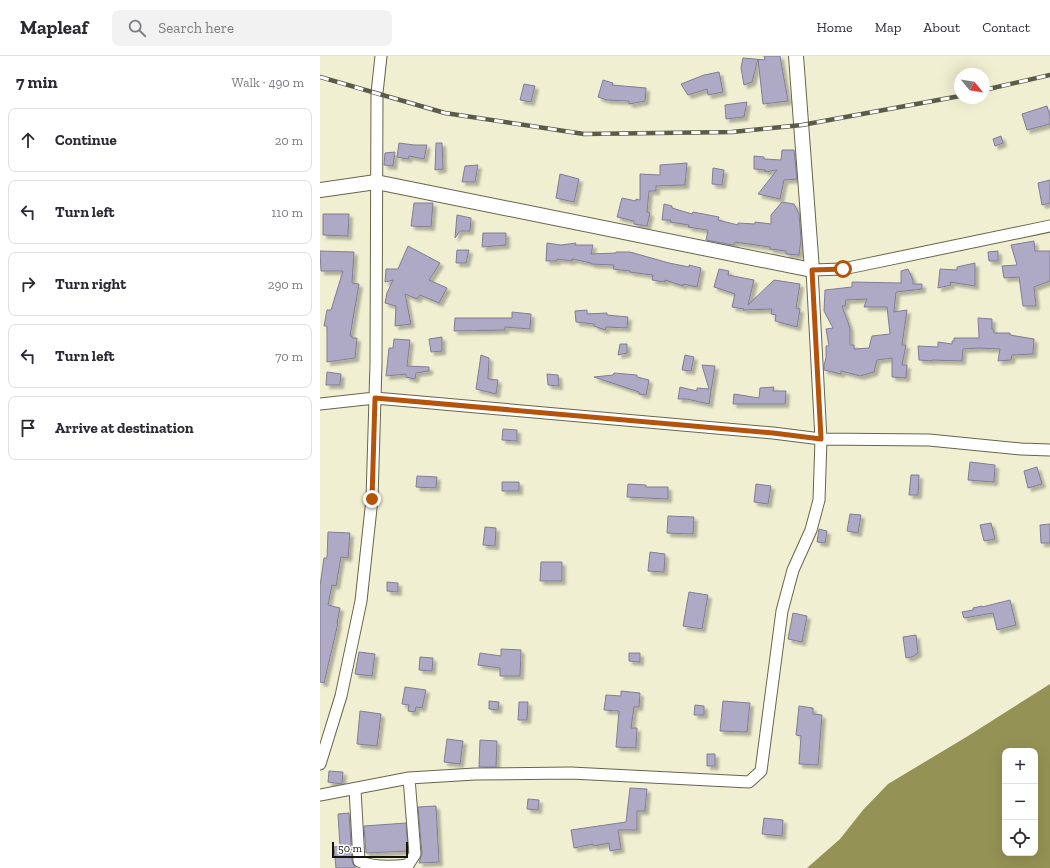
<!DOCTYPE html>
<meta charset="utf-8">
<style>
:root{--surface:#fff;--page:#f2f2f3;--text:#2b2b33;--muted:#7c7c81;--line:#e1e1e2}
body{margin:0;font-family:"Zilla Slab",serif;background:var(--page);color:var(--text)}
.controls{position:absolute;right:12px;bottom:12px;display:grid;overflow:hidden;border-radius:8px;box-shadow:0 4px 16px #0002}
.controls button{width:36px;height:36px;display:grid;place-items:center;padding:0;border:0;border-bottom:1px solid var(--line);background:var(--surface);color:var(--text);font:20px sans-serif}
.compass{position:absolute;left:634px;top:12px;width:36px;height:36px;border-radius:50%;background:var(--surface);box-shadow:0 4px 16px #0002;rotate:120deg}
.scale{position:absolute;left:12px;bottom:10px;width:76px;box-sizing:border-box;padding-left:4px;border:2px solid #14140a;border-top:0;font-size:11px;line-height:14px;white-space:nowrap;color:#14140a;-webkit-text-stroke:3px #fff;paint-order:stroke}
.stop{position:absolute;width:12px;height:12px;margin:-9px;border:3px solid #b45309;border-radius:50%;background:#fff}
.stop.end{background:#b45309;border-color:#fff;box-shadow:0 1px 4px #0008}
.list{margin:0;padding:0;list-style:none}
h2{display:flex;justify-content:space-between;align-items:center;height:52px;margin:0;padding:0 16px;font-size:17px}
h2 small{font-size:13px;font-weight:400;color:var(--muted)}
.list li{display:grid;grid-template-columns:26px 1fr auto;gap:12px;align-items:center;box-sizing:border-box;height:64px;margin:0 8px 8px;padding:0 8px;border:1px solid var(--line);border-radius:8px}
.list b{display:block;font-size:15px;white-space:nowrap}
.list em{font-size:13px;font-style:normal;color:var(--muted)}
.icon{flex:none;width:22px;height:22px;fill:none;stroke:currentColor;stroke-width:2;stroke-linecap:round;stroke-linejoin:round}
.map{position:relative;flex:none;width:730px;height:812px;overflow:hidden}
header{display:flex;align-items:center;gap:24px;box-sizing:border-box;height:56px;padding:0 20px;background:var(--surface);border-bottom:1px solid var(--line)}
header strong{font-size:19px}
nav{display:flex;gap:22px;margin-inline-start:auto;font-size:14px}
.search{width:280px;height:36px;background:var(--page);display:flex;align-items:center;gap:10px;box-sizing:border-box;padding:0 14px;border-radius:8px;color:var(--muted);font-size:15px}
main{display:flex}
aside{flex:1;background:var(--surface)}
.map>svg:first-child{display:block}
.water{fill:#959255;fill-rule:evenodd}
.building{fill:#aea9c4;stroke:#817c96;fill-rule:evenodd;filter:url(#shadow)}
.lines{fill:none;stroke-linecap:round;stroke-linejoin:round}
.minor-casing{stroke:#66654b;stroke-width:13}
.major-casing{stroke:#66654b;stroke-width:16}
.minor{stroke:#fff;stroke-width:11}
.major{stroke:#fff;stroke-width:14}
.rail-casing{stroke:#5b5b4a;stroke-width:4.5}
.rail{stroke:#fff;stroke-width:3;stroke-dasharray:9;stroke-linecap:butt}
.route{stroke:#b45309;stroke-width:5}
</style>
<header>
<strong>Mapleaf</strong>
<div class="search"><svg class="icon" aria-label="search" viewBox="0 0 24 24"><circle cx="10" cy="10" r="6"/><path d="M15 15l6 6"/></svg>Search here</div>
<nav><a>Home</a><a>Map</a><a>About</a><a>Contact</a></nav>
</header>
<main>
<aside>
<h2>7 min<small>Walk · 490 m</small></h2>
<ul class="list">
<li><svg class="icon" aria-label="ahead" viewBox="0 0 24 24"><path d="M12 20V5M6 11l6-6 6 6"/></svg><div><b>Continue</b></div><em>20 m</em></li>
<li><svg class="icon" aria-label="left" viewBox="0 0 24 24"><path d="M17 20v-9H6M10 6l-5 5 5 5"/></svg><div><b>Turn left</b></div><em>110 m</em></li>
<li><svg class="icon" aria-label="right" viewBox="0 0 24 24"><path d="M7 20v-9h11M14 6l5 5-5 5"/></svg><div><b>Turn right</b></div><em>290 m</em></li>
<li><svg class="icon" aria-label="left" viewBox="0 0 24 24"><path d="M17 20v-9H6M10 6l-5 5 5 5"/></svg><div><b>Turn left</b></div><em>70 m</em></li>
<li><svg class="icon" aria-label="arrive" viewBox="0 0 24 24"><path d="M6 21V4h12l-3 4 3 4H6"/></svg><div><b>Arrive at destination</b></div></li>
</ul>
</aside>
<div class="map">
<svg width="730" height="812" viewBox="0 0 730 812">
<defs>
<filter id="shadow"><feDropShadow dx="3.5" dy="3.5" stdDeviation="1" flood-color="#0004"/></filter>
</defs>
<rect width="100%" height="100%" fill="#f0efd2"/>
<!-- water -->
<path class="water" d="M730,628V812H487L520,783L543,754L568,728L648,680ZM685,695H715V797H685Z"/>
<!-- building -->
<path class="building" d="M444,0H460L468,45L443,48L438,3L432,26L424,29L421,12L423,2L445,4Z
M399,16L403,36L388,39L387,33L368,39L361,28L384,19Z
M283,24L293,27L292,29L326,32L325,45L309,48V45L287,44L278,41Z
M204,28L215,30L211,46L200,44Z
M427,46L424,61L406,63L405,49Z
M727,50L730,61V68L707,74L702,58Z
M681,80L683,87L675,90L673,83Z
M79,87L94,89H107L104,103L89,100L88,103L77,101Z
M116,87H122L123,113L115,114Z
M462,94H474L477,123L464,124L460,143L438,138L457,114L445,116V114L434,113V100L444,101V103L461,104Z
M75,96L73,110L64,109L65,97Z
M367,107L365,129L336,130V135H329L327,156L330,157L327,170L314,168V165L297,161L302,142L316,145V143L320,144V118L340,119V109Z
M158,109L155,126H142L145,110Z
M393,112L404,114L402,129L392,128Z
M240,118L259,123L254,146L236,142Z
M730,124V147L722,149L718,127Z
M462,146L474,148L479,158L481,183L479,199L466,198V195L450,193V191L415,186L413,189L386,184L388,175L387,174L368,171L369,169L350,166L351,164H342L344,148L352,150V152L372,158L373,156L399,161L398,164L418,169V167L435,168V166L451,168V159Z
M94,147H113L111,171L91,170Z
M3,158H29L28,180L3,179Z
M137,159L151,162L150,175H140L135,182Z
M163,177H186V189L162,191Z
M714,185L715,195H730V225L714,231L716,250H703L699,221L684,222L682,210L697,209L691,189Z
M227,187L241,189L256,187L255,189H273L271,198L296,197V196H310L349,207L369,211V209L381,212L377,231L363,228V230L345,224V226L332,224L333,219L310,216V215L293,213L294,209L271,208V207L252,203V205L237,203V205H226Z
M88,190L120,207L109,224L127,232L119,247L100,239L97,243L85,238L91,268L75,270L76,250L65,247L67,237L73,224L65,226L66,213H78Z
M137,194H149L146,207H136Z
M0,195L34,196L32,227L39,228L30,280H32V282H37L35,302L7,306V270H4L7,254H11L23,215H1Z
M678,195V205H669L668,196Z
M655,207V230L630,226L631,229L618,232L620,213L637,214V211Z
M399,213L409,215L408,219L434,224L428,249L454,224L480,228L476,252L480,253L477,271L455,265L456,259L451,258L452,253L423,254L424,253L412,251L415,238L394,231Z
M588,213L593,224V228H602V233L576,236L574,256L587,254L582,289H586L582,309H587L586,322L572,321V302L557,304L554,316L540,320L521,315V318L504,314V309L506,302V290H509L506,273L513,272L504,255L505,234L532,231V226L581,227V215ZM547,243L544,251H567L570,278L552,280L549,292L534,293V289H530V272L522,250H525L526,244Z
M267,254V258L287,257V259L308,261L307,272L286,271L285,274L274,270V268L256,266L255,255Z
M192,256L211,258L210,273L185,271V274L134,275L135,262H192Z
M658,262L672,263V273L674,274V277H690V279L714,283L713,298L692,299L691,304L678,305L680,293L659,292L643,293L642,305L612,304V305L599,304L598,290L618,291V286L632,288V285H634V282H659Z
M122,281V295L111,296L109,283Z
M74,283L90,284L87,310L109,311V315L96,317L95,323L86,321V318L66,320L69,292H73Z
M300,288H307V297L298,299Z
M161,299L169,302L168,323L178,324L176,338L156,333Z
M365,299L374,301L371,315L362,314Z
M382,309L395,310L389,348L367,343H358L360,331L377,335V332L389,333Z
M7,316L21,318L20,329H6Z
M294,317L317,319V321L329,324L326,339L319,338V336L274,321L293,319Z
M227,318L238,319L239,330L228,329Z
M454,331L453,335H466L465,348H413L414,338L439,342L440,332Z
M183,373L197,374V385L182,384Z
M650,406L675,409L674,426L648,424Z
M717,411L722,428L708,432L704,415Z
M591,419H599L598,439H589Z
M97,420L117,421L116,432L96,431Z
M182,426H199V435H182Z
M308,428L326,429V431H348V443L307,441Z
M436,428L451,430L448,448L434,446Z
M530,458L541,459L538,477L527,475Z
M348,460L374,461L373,478L347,477Z
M671,467L675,483L664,485L660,469Z
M730,468V487H721L720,469Z
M165,471L176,472L175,490L163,489Z
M499,473L507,475L505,487L497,486Z
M8,476L30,477L28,502L21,501L16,530L12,529L8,549L20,552L17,567H18L4,627L0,626V530L4,502H7Z
M330,496L345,498L344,516L328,515Z
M221,506H242V525H220Z
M67,526L78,527V536L67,535Z
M369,536L388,539L382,573L363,570Z
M690,544L696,569L677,574L673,557L644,562L642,556L653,554V552L662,550V551Z
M473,557L487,560L482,586L468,583Z
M596,579L598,597L592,601L586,602L583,581Z
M181,593L201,594L200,620H180V612L158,609L160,597L181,600Z
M39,596L55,598L52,620L35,618Z
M309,597H320V606L309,605Z
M100,601L113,602L112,615L99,614Z
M85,631L106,634L102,652L96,651L95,656L88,655L89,649L82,648Z
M301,635L320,637L319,651H314L311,672H317L316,692L296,691L299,655L284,654L286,639L301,640Z
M169,645L179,646L178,654L169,653Z
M403,645L430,647L427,676L400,675Z
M199,646H208L207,664H198Z
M375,649L384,650V659H374Z
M479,650L493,652V658L502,659L498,709L479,708L481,680L476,679Z
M40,655L61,658L57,690L37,688Z
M127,683L143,685L140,708L124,706Z
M160,684L177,685L176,711H159Z
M387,698H395V710H387Z
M9,715L23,716L22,728L8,726Z
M310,732L327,733L325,755H317V774H298L301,793L290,795L289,787L274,790L273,788L254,792L251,774L306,766Z
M208,743L219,744L218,754L207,753Z
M116,750L119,806L99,807L102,797L98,751Z
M29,757L32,805L35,812H16L14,791L20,790L18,758Z
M444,762L463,764L462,780L442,778Z
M86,767L88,795L46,797L44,770Z"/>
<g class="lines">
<defs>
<path id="minor" d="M0,348L55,342L453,377L501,383L609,384L701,393L730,394
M0,708L21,640L41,545L52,443L56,308L57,37L61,0
M35,733L39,805C53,812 71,811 88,809L95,798L89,722
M0,739L89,722L155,718L251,717L429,726L441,715L462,555L473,514L491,474L499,444L501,383L492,214L523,213L730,170"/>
<path id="major" d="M0,134L56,126L492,214L476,0"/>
</defs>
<!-- minor casing -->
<use href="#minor" class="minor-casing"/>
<!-- major casing -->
<use href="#major" class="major-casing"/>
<!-- minor -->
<use href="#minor" class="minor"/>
<!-- major -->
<use href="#major" class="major"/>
<defs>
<path id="rail" d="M0,21L125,57L264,78L412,76L482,69L640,40
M664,34L730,19"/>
</defs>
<!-- rail casing -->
<use href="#rail" class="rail-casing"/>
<!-- rail -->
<use href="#rail" class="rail"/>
</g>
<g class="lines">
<!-- route -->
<path class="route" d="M52,443L55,342L453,377L501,383L492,214L523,213"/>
</g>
</svg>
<div class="controls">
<button>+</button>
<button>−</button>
<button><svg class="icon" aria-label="locate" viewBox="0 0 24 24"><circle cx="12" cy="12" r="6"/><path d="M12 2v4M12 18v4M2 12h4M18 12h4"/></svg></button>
</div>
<svg class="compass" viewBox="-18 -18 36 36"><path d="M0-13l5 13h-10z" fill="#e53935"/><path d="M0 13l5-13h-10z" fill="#7c7c81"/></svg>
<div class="scale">50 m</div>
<div class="stop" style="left:523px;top:213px"></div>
<div class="stop end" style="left:52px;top:443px"></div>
</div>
</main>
